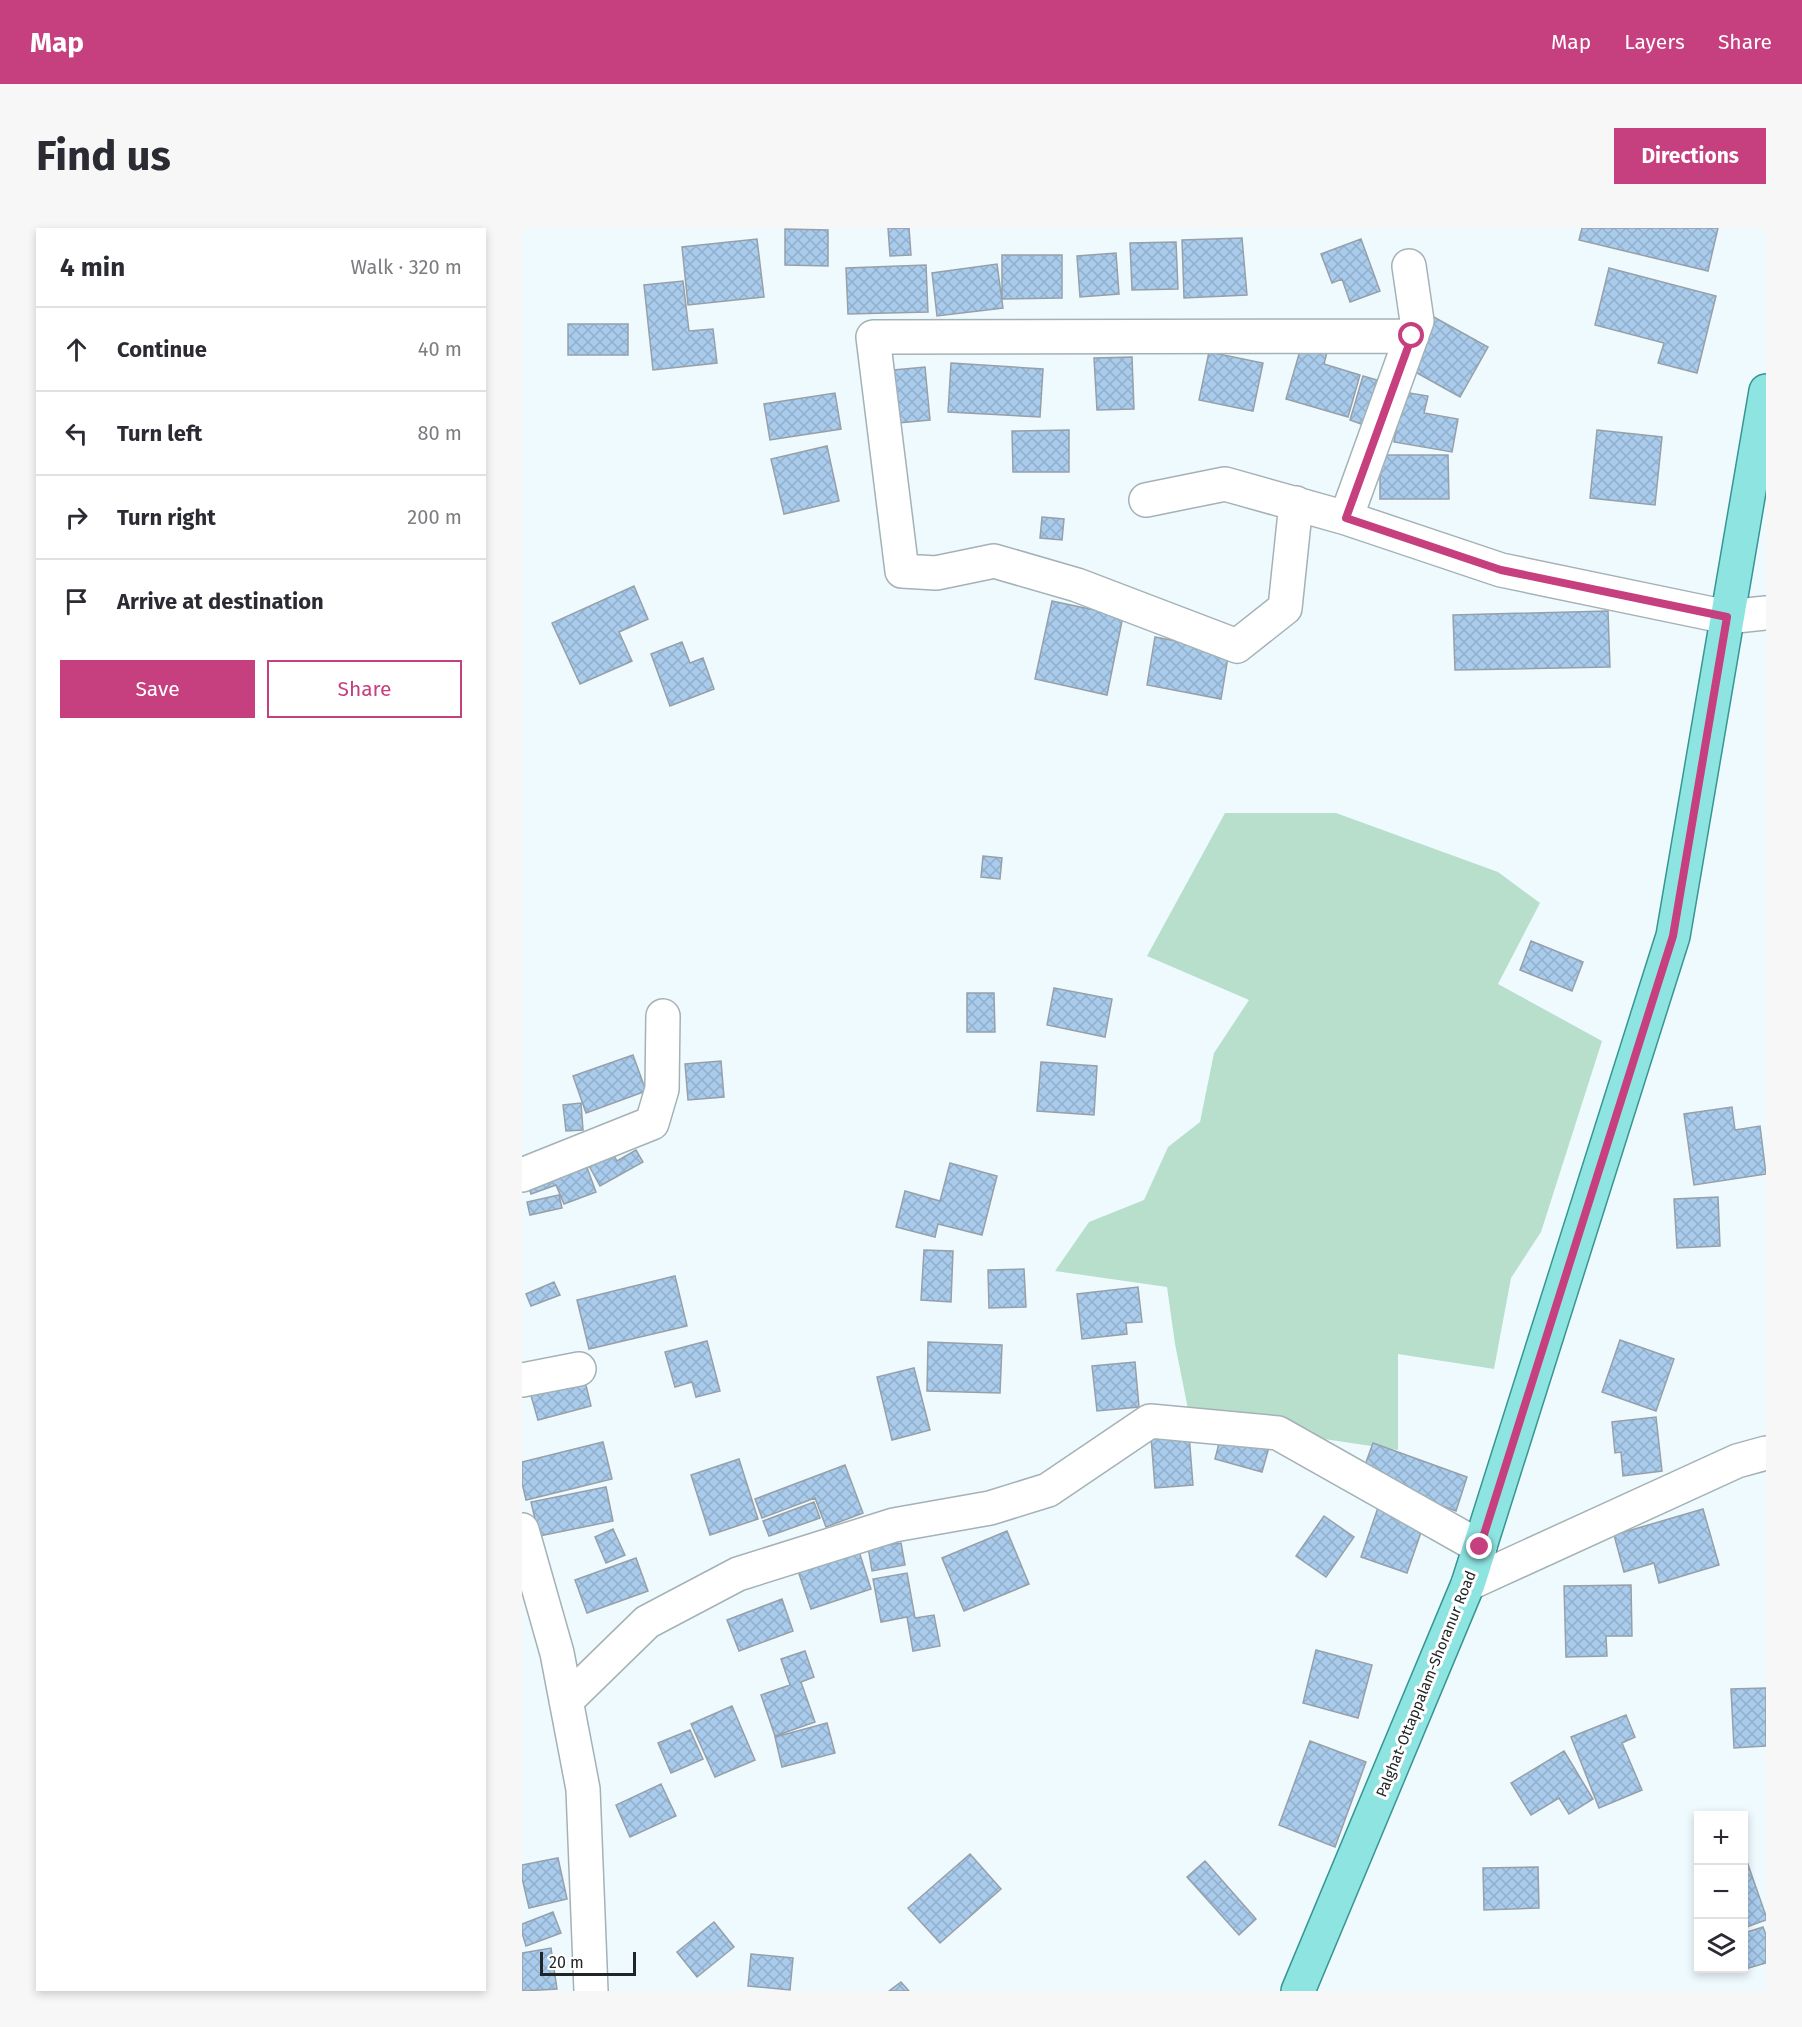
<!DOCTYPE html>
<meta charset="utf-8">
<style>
:root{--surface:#fff;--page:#f7f7f7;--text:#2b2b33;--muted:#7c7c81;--line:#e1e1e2;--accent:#c63f7e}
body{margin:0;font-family:"Fira Sans",sans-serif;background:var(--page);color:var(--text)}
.controls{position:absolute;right:18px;bottom:18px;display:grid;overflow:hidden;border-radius:0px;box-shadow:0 3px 9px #0003}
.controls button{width:54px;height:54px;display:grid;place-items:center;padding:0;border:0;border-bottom:2px solid var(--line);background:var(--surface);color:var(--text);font:30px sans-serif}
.scale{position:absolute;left:18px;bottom:15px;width:96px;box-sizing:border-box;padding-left:6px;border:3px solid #202527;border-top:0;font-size:16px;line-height:21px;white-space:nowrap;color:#202527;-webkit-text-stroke:4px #fff;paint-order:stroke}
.stop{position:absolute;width:18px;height:18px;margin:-14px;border:4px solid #c63f7e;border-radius:50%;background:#fff}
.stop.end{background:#c63f7e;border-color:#fff;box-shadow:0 2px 6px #0008}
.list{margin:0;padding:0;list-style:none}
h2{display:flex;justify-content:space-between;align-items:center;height:78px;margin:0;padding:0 24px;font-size:26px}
h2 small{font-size:20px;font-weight:400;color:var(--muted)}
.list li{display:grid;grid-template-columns:39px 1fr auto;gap:18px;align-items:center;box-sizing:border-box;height:84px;padding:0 24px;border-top:2px solid var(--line)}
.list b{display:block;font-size:22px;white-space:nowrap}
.list em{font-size:20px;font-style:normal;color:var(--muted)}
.actions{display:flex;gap:12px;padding:18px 24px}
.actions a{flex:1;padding:14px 0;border:2px solid var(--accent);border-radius:0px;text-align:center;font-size:21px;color:var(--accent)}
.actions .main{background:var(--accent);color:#fff}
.icon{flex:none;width:33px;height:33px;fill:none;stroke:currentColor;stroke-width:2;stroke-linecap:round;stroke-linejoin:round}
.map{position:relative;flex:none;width:1244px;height:1763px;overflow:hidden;border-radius:0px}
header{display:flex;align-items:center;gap:36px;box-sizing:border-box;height:84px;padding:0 30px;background:var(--accent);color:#fff}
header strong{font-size:28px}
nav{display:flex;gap:33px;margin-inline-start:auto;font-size:21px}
.intro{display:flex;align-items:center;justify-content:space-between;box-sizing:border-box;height:144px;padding:0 36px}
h1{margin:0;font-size:42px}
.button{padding:15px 27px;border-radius:0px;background:var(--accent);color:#fff;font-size:21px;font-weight:700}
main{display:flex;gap:36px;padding:0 36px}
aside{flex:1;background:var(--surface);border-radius:0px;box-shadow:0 3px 9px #0003}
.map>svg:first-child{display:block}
.grass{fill:#b7dfcc}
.building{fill:url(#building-cross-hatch);stroke:#97a0a9;stroke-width:1.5}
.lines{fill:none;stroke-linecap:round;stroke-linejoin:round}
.minor-casing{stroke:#a4b2b6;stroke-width:36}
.major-casing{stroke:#379593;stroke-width:36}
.minor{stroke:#fff;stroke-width:33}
.major{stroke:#8ee4e1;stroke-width:33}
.route{stroke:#c63f7e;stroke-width:8}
.labels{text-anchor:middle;stroke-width:6;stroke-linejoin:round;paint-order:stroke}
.street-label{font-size:15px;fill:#202527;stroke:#fff}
</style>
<header>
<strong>Map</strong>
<nav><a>Map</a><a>Layers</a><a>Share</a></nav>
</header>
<div class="intro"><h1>Find us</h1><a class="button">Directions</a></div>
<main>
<aside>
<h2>4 min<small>Walk · 320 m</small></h2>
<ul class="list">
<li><svg class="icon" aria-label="ahead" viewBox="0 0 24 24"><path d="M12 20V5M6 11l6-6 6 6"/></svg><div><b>Continue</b></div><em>40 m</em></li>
<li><svg class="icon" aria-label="left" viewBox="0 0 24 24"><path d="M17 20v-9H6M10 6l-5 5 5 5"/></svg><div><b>Turn left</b></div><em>80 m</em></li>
<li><svg class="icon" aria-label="right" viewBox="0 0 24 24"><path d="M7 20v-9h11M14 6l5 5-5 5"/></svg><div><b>Turn right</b></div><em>200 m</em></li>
<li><svg class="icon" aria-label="arrive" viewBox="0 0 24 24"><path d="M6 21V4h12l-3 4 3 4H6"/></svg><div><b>Arrive at destination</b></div></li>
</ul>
<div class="actions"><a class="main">Save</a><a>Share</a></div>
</aside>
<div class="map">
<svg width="1244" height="1763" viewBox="0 0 1244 1763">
<defs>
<pattern id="building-cross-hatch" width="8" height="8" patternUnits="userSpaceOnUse" patternTransform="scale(1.5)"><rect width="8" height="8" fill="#a9cbec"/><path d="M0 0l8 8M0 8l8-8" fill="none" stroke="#91aeca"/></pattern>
</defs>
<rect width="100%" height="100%" fill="#effafe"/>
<!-- grass -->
<path class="grass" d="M703,585H814L976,644L1018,675L976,756L1080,813L1019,1004L989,1050L972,1141L876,1126V1222L668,1191L653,1116L645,1059L533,1043L567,994L622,972L646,919L678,894L692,825L727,772L625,728Z"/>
<!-- building -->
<path class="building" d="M366,0H387L389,27L368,28Z
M1060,0H1196L1186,43L1057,12Z
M263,1L306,2V38L263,37Z
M720,10L725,67L662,70L660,12Z
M235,11L242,69L166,77L160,19Z
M839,11L858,63L828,74L820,51L810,55L799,26Z
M654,14L656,61L610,62L608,15Z
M594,25L597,66L558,69L555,28Z
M480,27H540V70L480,71Z
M475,36L481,80L415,88L410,45Z
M404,37L406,84L326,86L324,40Z
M1087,40L1194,68L1175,145L1136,135L1142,115L1073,97Z
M161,53L167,103L191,101L195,135L131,142L122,57Z
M901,83L966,119L938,169L888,141Z
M46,96H106V127H46Z
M780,116L805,124L802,136L838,147L826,189L764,171Z
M687,124L741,135L731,183L677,172Z
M610,129L612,181L575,182L572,130Z
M429,135L521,141L518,189L426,184Z
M403,139L408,192L355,197L350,144Z
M841,148L855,152L842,197L828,192Z
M881,164L906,168L902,185L936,191L930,224L872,214Z
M313,165L319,201L248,212L242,176Z
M547,202V244H491L490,203Z
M1075,202L1140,209L1133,277L1068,270Z
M305,218L317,273L262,286L249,231Z
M858,227H926L927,271H858Z
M520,289L542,291L540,312L518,310Z
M112,358L126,391L97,404L110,433L58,456L30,395Z
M530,373L601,388L585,467L513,451Z
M1086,383L1088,439L933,442L931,387Z
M633,409L707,423L699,471L625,457Z
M160,414L168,435L181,430L192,461L148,478L129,426Z
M461,628L480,630L478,651L459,649Z
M1009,713L1061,734L1050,763L998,742Z
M532,760L590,771L583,809L525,797Z
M445,765H472L473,804H445Z
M111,827L124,863L64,885L51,848Z
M199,833L202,869L166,872L163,836Z
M519,834L575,838L572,887L515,883Z
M59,875L61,902L44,903L41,877Z
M1210,879L1213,902L1238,898L1244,946L1172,957L1162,886Z
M83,912L95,933L114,922L121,934L78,958L60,925Z
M59,923L74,964L42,976L34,957L9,966L2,945Z
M428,935L475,948L460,1007L416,996L413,1009L374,999L383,963L418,973Z
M37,967L40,980L8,987L5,974Z
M1196,969L1198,1018L1155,1020L1152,971Z
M402,1022L431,1023L429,1074L399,1072Z
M502,1041L504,1079L467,1080L466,1042Z
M153,1048L165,1098L67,1121L55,1072Z
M32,1054L38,1067L9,1078L4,1066Z
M616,1059L620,1094L604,1095L605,1106L560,1111L555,1066Z
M1098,1112L1152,1131L1134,1183L1080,1164Z
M185,1113L198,1163L174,1169L170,1154L153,1159L143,1124Z
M406,1114L480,1117L478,1165L405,1163Z
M613,1134L617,1179L575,1183L570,1138Z
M392,1140L408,1202L370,1212L355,1149Z
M62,1149L69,1178L16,1192L8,1164Z
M1134,1189L1140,1243L1101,1248L1099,1224L1093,1225L1090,1194Z
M703,1192L751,1205L740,1244L693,1231Z
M667,1206L671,1257L633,1260L629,1209Z
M81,1214L90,1251L4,1272L0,1255V1234Z
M851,1215L945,1249L934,1283L839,1248Z
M217,1231L236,1291L188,1307L169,1247Z
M323,1237L341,1285L304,1299L293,1270L240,1290L233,1271Z
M84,1259L91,1293L17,1308L9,1274Z
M859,1271L905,1287L885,1345L839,1329Z
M292,1274L298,1290L247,1308L241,1293Z
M1181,1281L1197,1337L1137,1355L1132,1335L1102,1344L1092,1307Z
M802,1288L832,1309L804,1349L774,1328Z
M91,1301L103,1327L84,1335L73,1309Z
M485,1303L507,1356L442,1383L420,1330Z
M379,1315L383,1337L350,1343L346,1319Z
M335,1317L349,1361L289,1381L274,1337Z
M114,1330L126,1363L65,1385L53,1352Z
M385,1345L393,1390L412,1387L418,1418L391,1423L385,1389L359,1394L351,1351Z
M1109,1357L1110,1408H1084L1085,1428L1044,1429L1042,1358Z
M260,1371L271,1403L217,1423L205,1392Z
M794,1422L850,1437L836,1490L781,1475Z
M283,1423L292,1449L279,1454L293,1494L253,1508L239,1467L268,1457L259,1431Z
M1244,1460V1518L1212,1520L1209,1461Z
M210,1478L233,1532L193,1549L169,1496Z
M1104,1487L1113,1509L1100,1515L1120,1562L1077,1580L1049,1509Z
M305,1495L313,1525L260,1539L253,1509Z
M168,1502L181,1531L149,1545L136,1515Z
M788,1513L844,1534L813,1619L757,1597Z
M1042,1523L1071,1571L1047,1586L1037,1570L1009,1587L989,1555Z
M139,1556L154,1588L108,1609L94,1577Z
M1222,1625L1244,1688V1692L1222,1700Z
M448,1626L479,1661L418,1715L386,1680Z
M36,1630L45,1671L7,1680L0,1650V1637Z
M683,1633L734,1691L717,1707L665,1649Z
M1016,1639L1017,1680L962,1682L961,1640Z
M31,1684L39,1705L4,1718L0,1705V1696Z
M192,1694L212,1719L175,1749L155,1724Z
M1241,1699L1244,1707V1735L1216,1743L1215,1740H1222V1705Z
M29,1720L35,1761L0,1763V1725Z
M229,1726L271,1730L268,1762L226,1758Z
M379,1754L387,1763H367Z"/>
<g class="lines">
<defs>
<path id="minor" d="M887,38L895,93L824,290L979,342L1205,389L1244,385
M624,272L703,256L824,290
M774,275L763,380L715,418L555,357L472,333L414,345L380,343L351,109L890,108
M0,947L130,895L140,861L141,788
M0,1152L57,1141
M0,1302L35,1425L61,1561L69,1763
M946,1356L1215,1233L1244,1225
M44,1473L125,1394L216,1346L372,1297L468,1280L526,1262L628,1193L756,1205L958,1319"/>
<path id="major" d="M776,1763L946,1356L1151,708L1244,163"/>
</defs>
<!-- minor casing -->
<use href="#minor" class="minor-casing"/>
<!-- major casing -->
<use href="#major" class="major-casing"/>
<!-- minor -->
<use href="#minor" class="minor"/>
<!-- major -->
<use href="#major" class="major"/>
</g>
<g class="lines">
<!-- route -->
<path class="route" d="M890,108L824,290L979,342L1205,389L1151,708L958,1319"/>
</g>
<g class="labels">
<!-- street labels -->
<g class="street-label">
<text transform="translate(904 1456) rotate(-68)" y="5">Palghat-Ottappalam-Shoranur Road</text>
</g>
</g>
</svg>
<div class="controls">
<button>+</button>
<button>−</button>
<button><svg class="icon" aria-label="layers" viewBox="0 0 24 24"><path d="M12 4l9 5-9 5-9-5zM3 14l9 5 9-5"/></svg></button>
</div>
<div class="scale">20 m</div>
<div class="stop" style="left:890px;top:108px"></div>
<div class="stop end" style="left:958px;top:1319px"></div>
</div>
</main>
